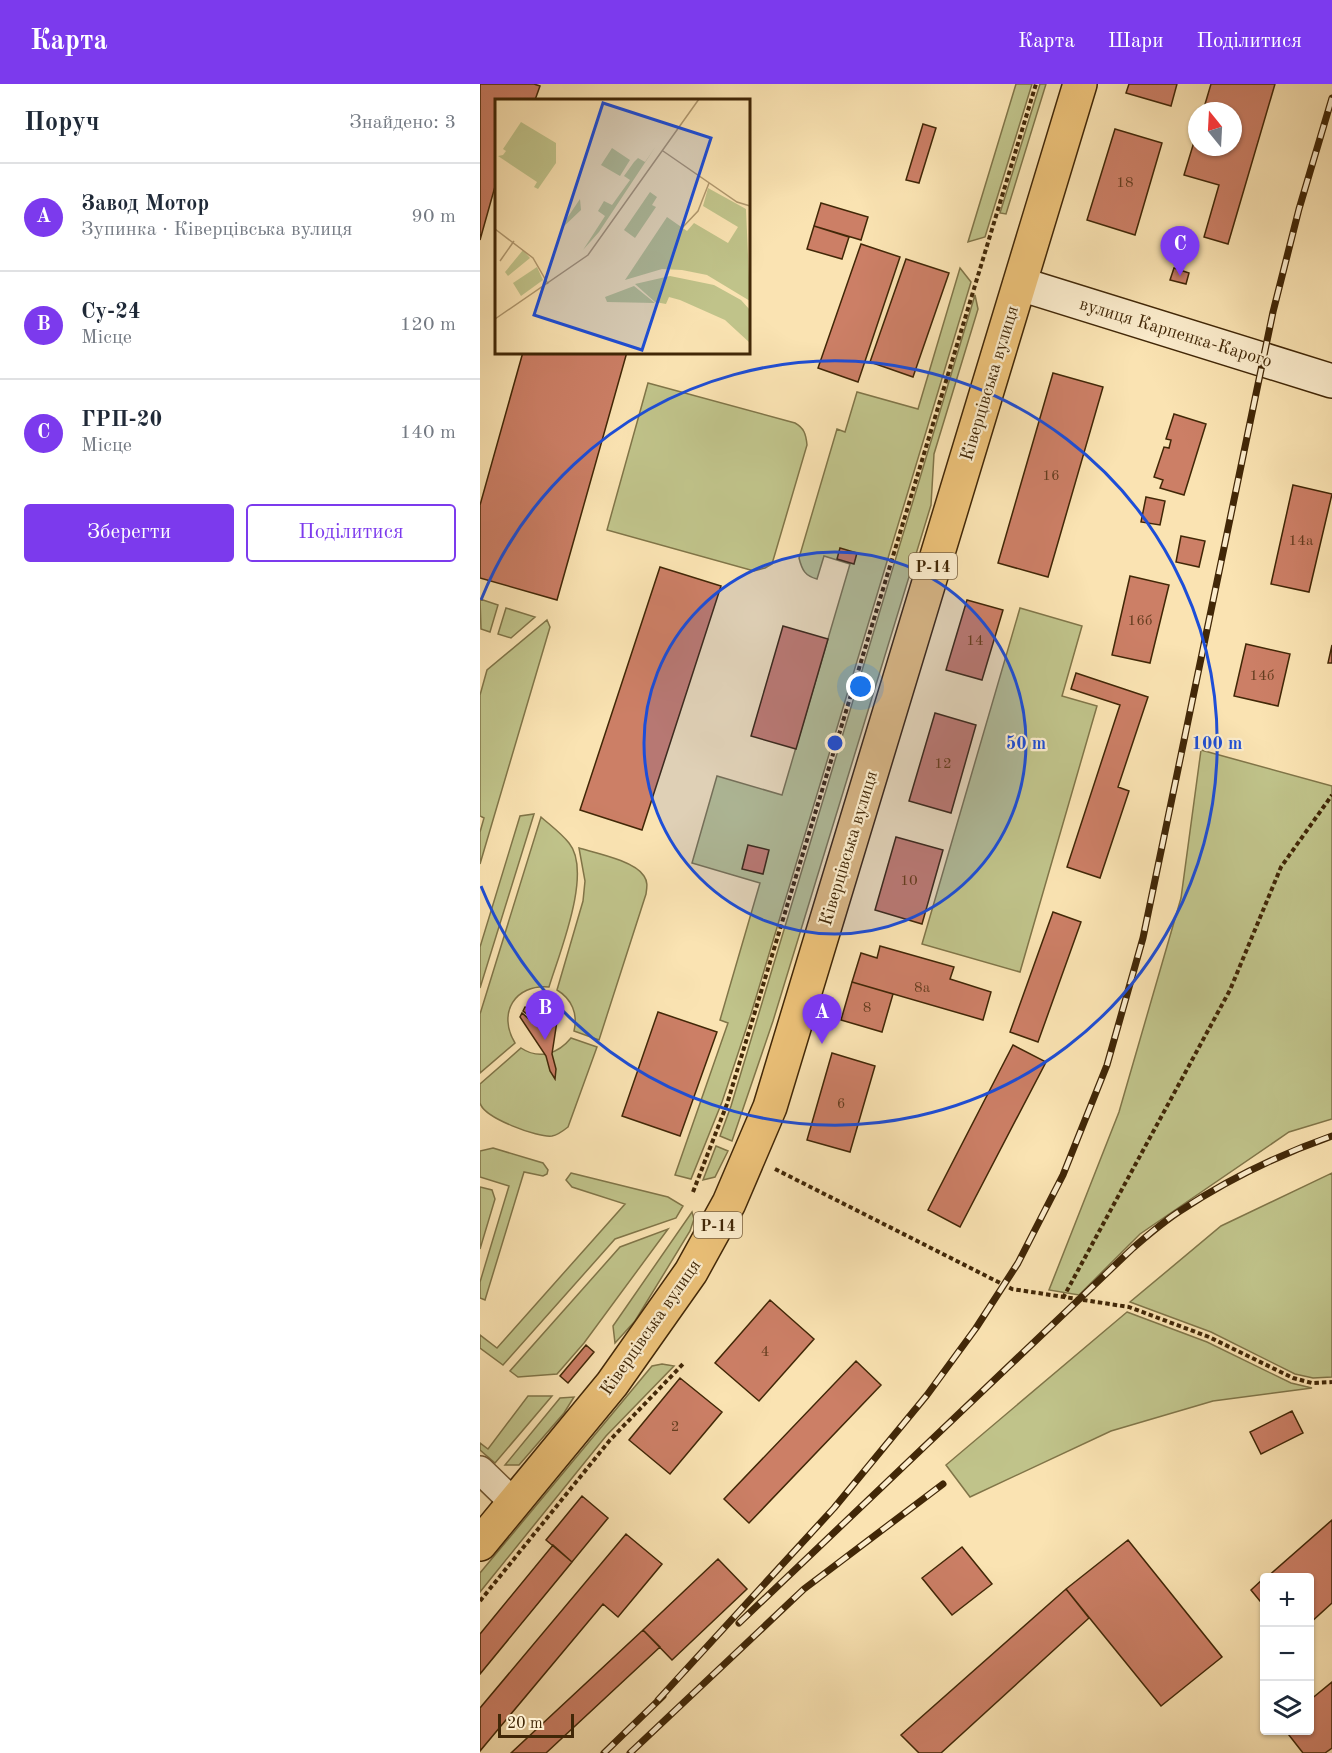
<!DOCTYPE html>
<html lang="uk">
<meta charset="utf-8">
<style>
:root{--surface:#fff;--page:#f2f2f3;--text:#1f2937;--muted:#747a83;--line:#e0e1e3;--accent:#7c3aed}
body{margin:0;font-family:"Old Standard TT",serif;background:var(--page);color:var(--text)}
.controls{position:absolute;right:18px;bottom:18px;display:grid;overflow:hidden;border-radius:6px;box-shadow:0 2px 4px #0004}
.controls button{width:54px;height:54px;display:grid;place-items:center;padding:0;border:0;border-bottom:2px solid var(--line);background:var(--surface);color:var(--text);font:30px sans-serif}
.compass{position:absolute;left:708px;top:18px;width:54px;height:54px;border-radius:50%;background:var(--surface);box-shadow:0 2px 4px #0004;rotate:342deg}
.scale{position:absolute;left:18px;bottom:15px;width:76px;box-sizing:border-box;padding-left:6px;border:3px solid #412707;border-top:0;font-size:16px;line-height:21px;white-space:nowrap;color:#412707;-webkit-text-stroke:4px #fcedcd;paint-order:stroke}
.you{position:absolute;left:381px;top:603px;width:21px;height:21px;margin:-15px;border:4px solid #fff;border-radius:50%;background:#1a73e8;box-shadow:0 0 0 9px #1a73e833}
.badge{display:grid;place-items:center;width:39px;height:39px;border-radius:50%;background:var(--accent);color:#fff;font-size:20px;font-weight:700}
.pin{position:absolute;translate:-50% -50px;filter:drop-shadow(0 2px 3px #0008)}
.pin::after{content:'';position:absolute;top:32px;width:21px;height:18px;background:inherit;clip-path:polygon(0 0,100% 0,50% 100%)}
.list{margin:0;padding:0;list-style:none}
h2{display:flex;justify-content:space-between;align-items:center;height:78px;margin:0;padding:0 24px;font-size:26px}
h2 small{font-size:20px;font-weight:400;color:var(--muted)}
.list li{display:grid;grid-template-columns:39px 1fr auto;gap:18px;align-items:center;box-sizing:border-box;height:108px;padding:0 24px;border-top:2px solid var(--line)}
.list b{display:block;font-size:22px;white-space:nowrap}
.list p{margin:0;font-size:20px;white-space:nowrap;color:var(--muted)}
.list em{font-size:20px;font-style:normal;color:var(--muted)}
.actions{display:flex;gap:12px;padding:18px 24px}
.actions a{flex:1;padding:14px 0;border:2px solid var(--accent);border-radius:6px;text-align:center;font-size:21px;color:var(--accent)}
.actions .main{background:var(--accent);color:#fff}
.icon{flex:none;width:33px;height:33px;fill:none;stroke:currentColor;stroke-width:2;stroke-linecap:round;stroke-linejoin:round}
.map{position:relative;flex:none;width:852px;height:1669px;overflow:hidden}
header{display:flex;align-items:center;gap:36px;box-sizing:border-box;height:84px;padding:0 30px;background:var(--accent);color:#fff}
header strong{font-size:28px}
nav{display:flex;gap:33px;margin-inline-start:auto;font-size:21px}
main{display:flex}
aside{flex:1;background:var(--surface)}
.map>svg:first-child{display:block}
.green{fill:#c0c38a;stroke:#807548;stroke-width:1.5}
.building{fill:#cc7f66;stroke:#412707;stroke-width:1.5}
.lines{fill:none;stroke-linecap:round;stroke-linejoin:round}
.street-casing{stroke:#6f5632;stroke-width:30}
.secondary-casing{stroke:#412707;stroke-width:36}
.primary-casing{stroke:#412707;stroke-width:36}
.path{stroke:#412707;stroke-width:4;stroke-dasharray:4.5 3;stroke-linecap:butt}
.street{stroke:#fcedcd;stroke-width:27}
.secondary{stroke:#fcedcd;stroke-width:33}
.primary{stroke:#edc279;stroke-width:33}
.rail-casing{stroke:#412707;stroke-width:7}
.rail{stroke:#fcedcd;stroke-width:4.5;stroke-dasharray:14;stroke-linecap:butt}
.ring{fill:none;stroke:#1d4ed8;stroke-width:3}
.labels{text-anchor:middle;stroke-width:4.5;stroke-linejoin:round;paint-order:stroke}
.number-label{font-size:15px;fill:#643d1f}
.shield{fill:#fcedcd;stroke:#796242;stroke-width:1.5}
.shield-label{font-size:16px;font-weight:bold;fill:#412707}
.street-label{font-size:18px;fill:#412707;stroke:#fcedcd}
.inset-road{fill:none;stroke:#b0986e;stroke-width:1.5}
.view{fill:#1d4ed8;fill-opacity:0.15;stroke:#1d4ed8;stroke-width:3}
.inset-edge{fill:none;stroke:#412707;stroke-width:3}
.centre{fill:#1d4ed8;stroke:#fcedcd;stroke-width:3}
.ring-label{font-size:18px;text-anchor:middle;font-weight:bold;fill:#1d4ed8;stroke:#fcedcd;stroke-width:4.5;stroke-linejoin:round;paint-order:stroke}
</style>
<header>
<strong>Карта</strong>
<nav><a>Карта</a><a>Шари</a><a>Поділитися</a></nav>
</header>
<main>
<aside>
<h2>Поруч<small>Знайдено: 3</small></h2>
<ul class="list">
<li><span class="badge">A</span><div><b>Завод Мотор</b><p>Зупинка · Ківерцівська вулиця</p></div><em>90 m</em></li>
<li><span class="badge">B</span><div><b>Су-24</b><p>Місце</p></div><em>120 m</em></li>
<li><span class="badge">C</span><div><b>ГРП-20</b><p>Місце</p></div><em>140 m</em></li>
</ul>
<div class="actions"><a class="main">Зберегти</a><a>Поділитися</a></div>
</aside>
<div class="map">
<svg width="852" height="1669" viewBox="0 0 852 1669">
<rect width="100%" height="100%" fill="#fae3b2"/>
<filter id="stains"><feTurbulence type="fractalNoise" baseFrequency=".00333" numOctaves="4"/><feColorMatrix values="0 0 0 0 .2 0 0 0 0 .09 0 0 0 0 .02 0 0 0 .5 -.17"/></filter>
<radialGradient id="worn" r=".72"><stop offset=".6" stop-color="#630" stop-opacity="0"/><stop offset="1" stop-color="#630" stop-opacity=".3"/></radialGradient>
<!-- green -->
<path class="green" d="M536,0H552L505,153L488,158Z
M560,0H566L526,130L520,129Z
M480,184L491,198L271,930L242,1018L211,1095L195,1091L248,939L240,936L280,799L212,779L237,692L302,711L370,480L344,472L337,495C325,492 322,486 319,474L357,345L365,348L377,308L438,325Z
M495,211L498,225L454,370L451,421L293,937L252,1057L240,1052L251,1022Z
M168,299L315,339C324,344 326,350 327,361L292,480L285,484L274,487L127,446Z
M0,515L18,521L10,548L1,545Z
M26,524L55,533L31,554L18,550Z
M540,524L602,542L582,612L617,622L540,888L442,860Z
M67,536L70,543L0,780V748L4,734L0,732V611L7,586Z
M721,666L852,702V1035L809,1048L660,1150L599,1211L569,1206L639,1028L701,814Z
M54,730L0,904V863L40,732Z
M61,733C70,741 81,749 89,759C113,788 79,870 69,903C35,900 17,929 35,959L0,989V930Z
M99,764C116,769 155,777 164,792C168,798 167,803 166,810L119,956L94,947C98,930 92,915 77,906L103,817L105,797Z
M91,954L117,963L88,1043C83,1047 78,1051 72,1052C58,1054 4,1034 0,1019C0,1013 0,1005 0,1000L41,964C59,976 78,970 91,954Z
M236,1062L248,1067L235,1093L223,1096Z
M13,1064L63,1079L68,1086L67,1090L63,1092L44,1088L5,1216L0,1214V1198L29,1102L0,1093V1067Z
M91,1089L188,1113L203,1122L196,1134L135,1155L23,1281L0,1264V1251L17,1264L145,1120L92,1103L86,1096Z
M852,1089V1293L833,1294L815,1290L731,1248L650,1218L741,1142Z
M0,1103L12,1106L15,1115L0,1165Z
M212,1128L214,1135L210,1147L155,1237L135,1259L133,1242Z
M188,1145L104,1259L77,1290L38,1293L30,1287L140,1163Z
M647,1228L727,1258L811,1299L832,1304L733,1317L631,1347L490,1413L466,1381Z
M182,1280L194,1282L126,1352L0,1508V1489L172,1282Z
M48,1312H72L15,1379L0,1366V1359L8,1365Z
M94,1313L84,1329L39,1381H25L80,1314Z"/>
<!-- building -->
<path class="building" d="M0,0H54L60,2L55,16H16V99L0,156Z
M649,0H697L691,22L646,9Z
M731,0H795L748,160L724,153L739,101L704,91L717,48V63H753V27H723Z
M443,40L456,44L439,99L426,96Z
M635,45L682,59L655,151L607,136Z
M341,119L388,133L381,156L334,142Z
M334,142L369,153L362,175L327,165Z
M381,160L420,173L378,298L338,284Z
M426,175L469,189L433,293L390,278Z
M694,184L709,189L706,200L690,196Z
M43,268H147L77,516L0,494V421Z
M573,289L623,303L568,493L518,479Z
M694,330L726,340L704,411L680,404L683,396L674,393L684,363L689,364L691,356L686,355Z
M813,401L852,410L829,508L791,500Z
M666,413L685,417L680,441L661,438Z
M701,452L725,457L719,483L696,478Z
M360,464L377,469L374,480L357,475Z
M180,483L241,502L162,746L100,726Z
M650,492L689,501L670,579L632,571Z
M487,516L523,526L502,596L466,586Z
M303,542L348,555L316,665L271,652Z
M766,560L810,570L798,622L754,612Z
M852,561V579H848Z
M596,589L668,613L638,703L649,707L620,794L587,783L640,621L591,605Z
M455,629L496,641L471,729L429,717Z
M416,753L463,766L442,840L395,826Z
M268,761L289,766L283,790L262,785Z
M573,828L601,838L558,958L530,948Z
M400,862L474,883L470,895L511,908L503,936L372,898L381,869L397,874Z
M372,898L413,910L402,948L361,936Z
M60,911L63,922L71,917L74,920L66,935L67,940L75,921L79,924L72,970L76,985L75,995L70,987L66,972L40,933L42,929L57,942L56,937L43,927L45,923L54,924L52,913Z
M178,928L237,948L200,1052L142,1032Z
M533,961L566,978L480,1143L448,1126Z
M352,969L395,982L370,1068L327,1056Z
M290,1216L334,1255L279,1317L235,1279Z
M106,1261L114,1268L88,1299L80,1292Z
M376,1277L401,1301L269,1439L244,1415Z
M200,1294L242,1328L190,1390L149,1356Z
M812,1327L823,1349L781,1370L770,1348Z
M102,1412L128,1434L92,1478L66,1456Z
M852,1436V1519L830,1539V1494H786Z
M146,1450L182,1480L138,1533L123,1520L0,1667V1624Z
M648,1456L742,1573L681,1622L586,1505Z
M73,1461L92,1478L0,1590V1550Z
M482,1463L512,1500L472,1531L442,1494Z
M238,1475L267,1505L192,1576L163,1546Z
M784,1494V1522L771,1506Z
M586,1505L609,1534L461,1669H439L421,1651Z
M163,1546L180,1563L66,1669H31Z
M852,1598V1664L845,1669H823L805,1646H830V1616Z"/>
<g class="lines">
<defs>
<path id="street" d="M0,1386L34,1419"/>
<path id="secondary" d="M540,200L852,297"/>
<path id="primary" d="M0,1460L132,1300L211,1188L249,1119L290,1023L600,0"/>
</defs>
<!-- street casing -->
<use href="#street" class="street-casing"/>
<!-- secondary casing -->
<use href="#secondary" class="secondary-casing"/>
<!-- primary casing -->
<use href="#primary" class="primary-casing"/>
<!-- path -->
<path class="path" d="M295,1085L532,1205L649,1223L729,1253L813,1294L832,1299L852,1298
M213,1108L247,1020L274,931L556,0
M583,1214L750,906L801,783L852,711
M0,1517L130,1356L203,1280"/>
<!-- street -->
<use href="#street" class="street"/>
<!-- secondary -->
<use href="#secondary" class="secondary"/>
<!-- primary -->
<use href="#primary" class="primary"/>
<defs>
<path id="rail" d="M259,1539L653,1164C668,1151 683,1138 700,1127C747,1096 798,1071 852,1052
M178,1616L354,1424L447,1311L496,1244L538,1179L583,1091L627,981L663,854L793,228L819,125L852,14
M124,1669L183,1612
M150,1669L324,1505L463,1400"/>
</defs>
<!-- rail casing -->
<use href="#rail" class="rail-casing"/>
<!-- rail -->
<use href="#rail" class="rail"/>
</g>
<!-- distance rings -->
<circle cx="355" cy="659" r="191" fill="#1d4ed8" fill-opacity=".12"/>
<g class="ring">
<circle cx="355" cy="659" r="191"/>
<path d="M1 516A382 382 0 1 1 1 802"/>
</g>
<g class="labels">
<!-- number labels -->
<g class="number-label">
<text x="645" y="103">18</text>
<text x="571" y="396">16</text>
<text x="821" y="461">14а</text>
<text x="660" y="541">16б</text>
<text x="495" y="561">14</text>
<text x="782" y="596">14б</text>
<text x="463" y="684">12</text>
<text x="429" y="801">10</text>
<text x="442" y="908">8а</text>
<text x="387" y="928">8</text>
<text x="361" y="1024">6</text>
<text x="285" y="1272">4</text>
<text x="195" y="1347">2</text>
</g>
<!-- shield labels -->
<g class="shield">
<rect x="429" y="469" width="48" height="26" rx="4.5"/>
<rect x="214" y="1128" width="48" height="26" rx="4.5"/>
</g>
<g class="shield-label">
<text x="453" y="488">Р-14</text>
<text x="238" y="1147">Р-14</text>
</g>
<!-- street labels -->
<g class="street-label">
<text transform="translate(696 248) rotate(17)" y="6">вулиця Карпенка-Карого</text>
<text transform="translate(509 299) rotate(-73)" y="6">Ківерцівська вулиця</text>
<text transform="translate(368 764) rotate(-73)" y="6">Ківерцівська вулиця</text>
<text transform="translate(170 1243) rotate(-55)" y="6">Ківерцівська вулиця</text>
</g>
</g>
<!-- overview -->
<g transform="translate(15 15)">
<rect width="255" height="255" fill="#fae3b2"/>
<path d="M26,23L61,44V64L43,90L39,88L42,83L3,57L8,56L11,52L8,50ZM161,47L104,133L88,151L110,117L103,112L109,102L117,106L135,81L129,77L139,63L143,59L150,63ZM117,49L135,61L125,77L106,66ZM213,89L251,110L255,202L212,176L187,171L167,170L130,181L172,118L192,132L199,124L233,144L243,128L208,107ZM155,93L162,98L157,106L161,108L140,139L129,131ZM85,100L86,111L66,130L68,125ZM28,151L35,159L13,177L10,173ZM42,168L48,181L26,197L18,184ZM175,177L219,186L246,201L255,211V244L230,221L185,201L174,198L171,205L160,203L140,185ZM139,187L160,204L112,203L110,198Z" fill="#c0c38a"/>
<path class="inset-road" d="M168,52L242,103L255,107M187,129L203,112L214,84M0,130L38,159L53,185M5,162L19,142M0,220L93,156L204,0"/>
<path class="view" d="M108,4L216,39L147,251L39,216Z"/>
<rect width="255" height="255" class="inset-edge"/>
</g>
<circle cx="355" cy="659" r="9" class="centre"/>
<g class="ring-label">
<text x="546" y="665">50 m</text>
<text x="737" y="665">100 m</text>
</g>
<rect width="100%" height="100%" filter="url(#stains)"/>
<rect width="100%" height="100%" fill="url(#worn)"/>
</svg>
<div class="controls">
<button>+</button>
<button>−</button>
<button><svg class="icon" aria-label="layers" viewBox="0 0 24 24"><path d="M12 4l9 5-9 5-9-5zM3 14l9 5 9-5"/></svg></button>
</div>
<svg class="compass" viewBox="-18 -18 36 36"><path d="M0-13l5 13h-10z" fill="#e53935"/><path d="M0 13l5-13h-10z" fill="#747a83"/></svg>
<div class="scale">20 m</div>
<div class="you"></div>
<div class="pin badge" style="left:342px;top:960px">A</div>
<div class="pin badge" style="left:65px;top:956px">B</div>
<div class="pin badge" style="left:700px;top:192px">C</div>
</div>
</main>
